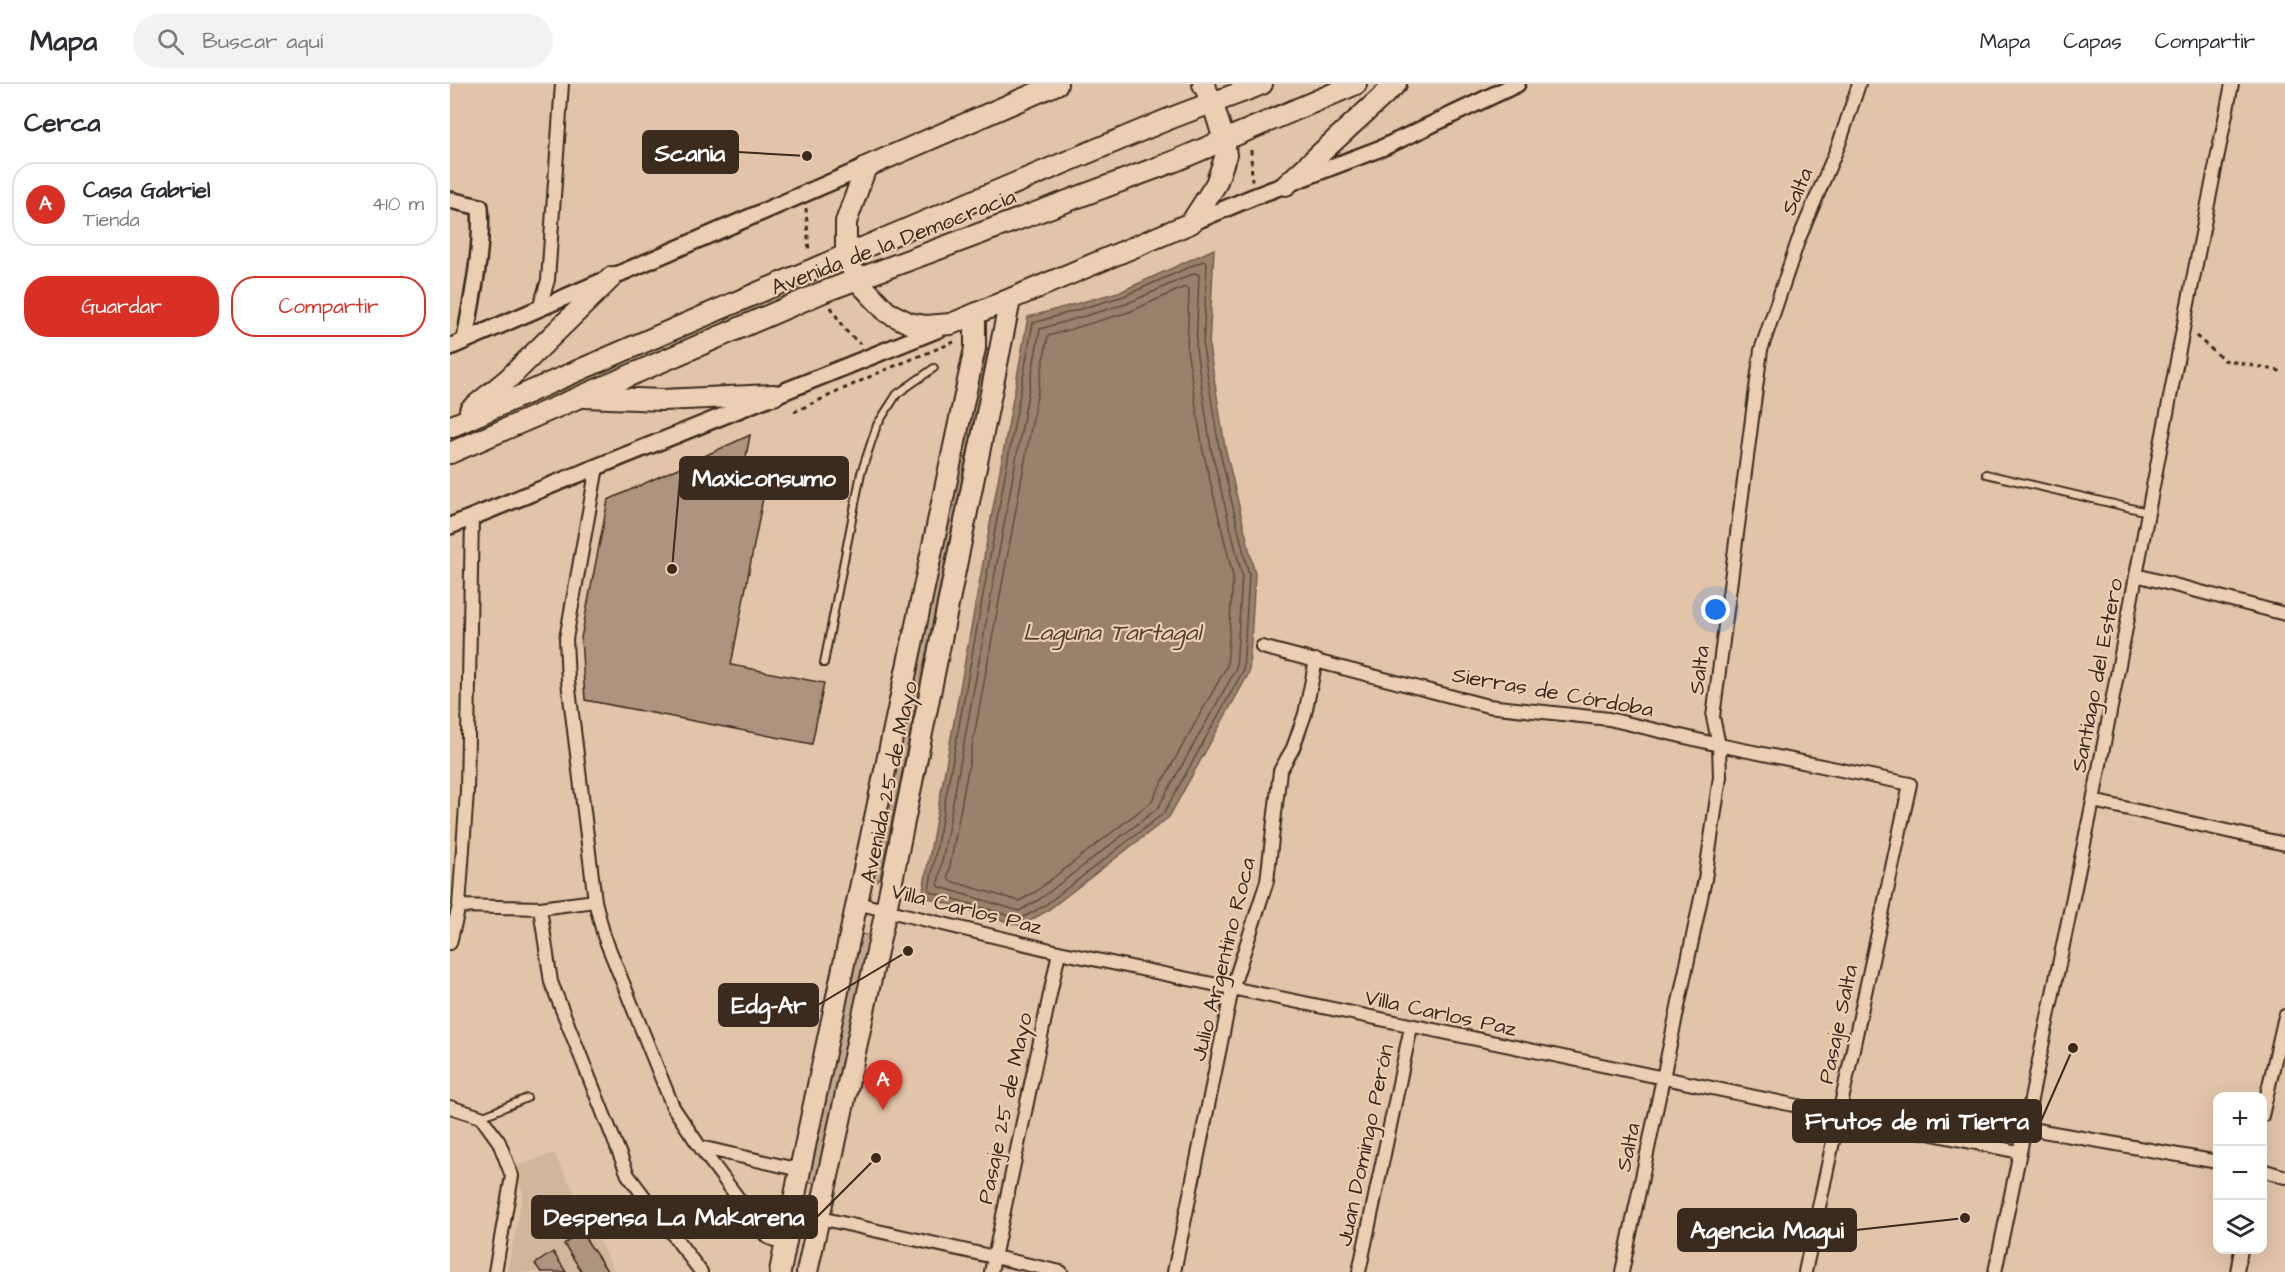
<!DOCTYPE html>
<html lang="es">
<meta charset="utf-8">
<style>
:root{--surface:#fff;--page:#f2f2f3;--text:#2b2b33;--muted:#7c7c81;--line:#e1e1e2;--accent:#d93025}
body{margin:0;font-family:"Architects Daughter",sans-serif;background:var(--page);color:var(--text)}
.controls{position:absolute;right:18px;bottom:18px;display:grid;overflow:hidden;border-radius:12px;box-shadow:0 6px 24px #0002}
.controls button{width:54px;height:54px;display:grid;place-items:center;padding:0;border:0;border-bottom:2px solid var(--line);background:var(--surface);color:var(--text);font:30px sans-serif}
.you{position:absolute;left:1266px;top:526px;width:21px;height:21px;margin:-15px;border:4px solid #fff;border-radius:50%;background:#1a73e8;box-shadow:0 0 0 9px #1a73e833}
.badge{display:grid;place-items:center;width:39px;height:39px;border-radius:50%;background:var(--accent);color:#fff;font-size:20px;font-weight:700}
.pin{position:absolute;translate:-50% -50px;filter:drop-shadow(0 2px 3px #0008)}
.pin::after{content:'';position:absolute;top:32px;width:21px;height:18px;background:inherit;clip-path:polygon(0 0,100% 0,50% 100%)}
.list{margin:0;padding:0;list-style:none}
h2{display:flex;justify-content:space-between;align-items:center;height:78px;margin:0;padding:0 24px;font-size:26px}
h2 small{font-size:20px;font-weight:400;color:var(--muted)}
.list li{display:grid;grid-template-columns:39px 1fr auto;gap:18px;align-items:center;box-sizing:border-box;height:84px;margin:0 12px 12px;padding:0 12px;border:2px solid var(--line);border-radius:24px}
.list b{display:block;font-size:22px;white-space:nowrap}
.list p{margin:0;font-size:20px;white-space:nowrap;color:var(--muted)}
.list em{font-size:20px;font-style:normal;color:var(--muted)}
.actions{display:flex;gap:12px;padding:18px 24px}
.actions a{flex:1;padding:14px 0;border:2px solid var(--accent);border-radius:24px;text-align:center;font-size:21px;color:var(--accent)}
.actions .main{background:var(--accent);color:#fff}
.icon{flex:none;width:33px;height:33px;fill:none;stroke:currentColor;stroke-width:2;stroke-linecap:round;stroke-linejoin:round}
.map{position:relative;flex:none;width:1835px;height:1188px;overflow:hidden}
header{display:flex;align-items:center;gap:36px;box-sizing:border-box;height:84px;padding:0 30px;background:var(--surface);border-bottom:2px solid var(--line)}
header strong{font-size:28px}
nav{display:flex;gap:33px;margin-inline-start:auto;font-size:21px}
.search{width:420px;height:54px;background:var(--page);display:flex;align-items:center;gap:15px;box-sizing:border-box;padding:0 21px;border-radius:33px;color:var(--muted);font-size:22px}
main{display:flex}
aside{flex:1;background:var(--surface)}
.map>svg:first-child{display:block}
.built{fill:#d2b69c}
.green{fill:#c3a890;stroke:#7f6957;stroke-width:1.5}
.water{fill:#99816c;stroke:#735e4d;stroke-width:1.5}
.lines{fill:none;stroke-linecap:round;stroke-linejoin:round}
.shore{stroke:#614d3d;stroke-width:1.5}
.building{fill:#ae947e;stroke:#3b2a1e;stroke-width:1.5}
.service-casing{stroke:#3b2a1e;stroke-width:10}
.minor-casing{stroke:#3b2a1e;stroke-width:16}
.tertiary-casing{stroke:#3b2a1e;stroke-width:20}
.primary-casing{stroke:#3b2a1e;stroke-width:24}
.trunk-casing{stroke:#3b2a1e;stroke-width:24}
.path{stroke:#3b2a1e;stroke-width:3;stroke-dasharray:4.5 4.5;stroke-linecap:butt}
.service{stroke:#ecceb2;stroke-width:6}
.minor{stroke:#ecceb2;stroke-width:12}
.tertiary{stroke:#ecceb2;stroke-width:15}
.primary{stroke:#ecceb2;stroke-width:20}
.trunk{stroke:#ecceb2;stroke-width:20}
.labels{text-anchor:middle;stroke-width:4.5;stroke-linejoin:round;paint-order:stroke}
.street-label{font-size:22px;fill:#3b2a1e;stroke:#ecceb2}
.water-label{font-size:24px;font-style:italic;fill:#524032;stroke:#ecceb2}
.leader{fill:none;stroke:#3b2a1e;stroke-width:2}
.callout-dot{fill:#3b2a1e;stroke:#ecceb2;stroke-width:2}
.callout{fill:#3b2a1e;stroke:#3b2a1e;stroke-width:2}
.callout-label{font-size:24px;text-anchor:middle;font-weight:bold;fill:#fff}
</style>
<header>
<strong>Mapa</strong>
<div class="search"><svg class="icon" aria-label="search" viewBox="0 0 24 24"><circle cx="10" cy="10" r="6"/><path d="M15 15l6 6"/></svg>Buscar aquí</div>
<nav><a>Mapa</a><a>Capas</a><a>Compartir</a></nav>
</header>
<main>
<aside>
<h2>Cerca<small></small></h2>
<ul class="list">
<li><span class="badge">A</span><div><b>Casa Gabriel</b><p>Tienda</p></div><em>410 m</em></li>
</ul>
<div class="actions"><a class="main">Guardar</a><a>Compartir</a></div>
</aside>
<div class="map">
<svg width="1835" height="1188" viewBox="0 0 1835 1188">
<rect width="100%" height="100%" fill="#e2c4a9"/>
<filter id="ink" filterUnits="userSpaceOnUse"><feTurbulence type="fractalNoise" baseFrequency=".0167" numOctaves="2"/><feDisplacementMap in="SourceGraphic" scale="12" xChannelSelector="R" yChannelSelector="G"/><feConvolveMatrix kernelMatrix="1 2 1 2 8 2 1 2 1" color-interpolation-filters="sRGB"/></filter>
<g filter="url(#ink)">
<!-- built -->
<path class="built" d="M104,1069L165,1188H57L73,1109L65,1083Z"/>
<!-- green -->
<path class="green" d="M535,264H537L538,268L430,794L426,797L422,792Z
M411,850L421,852L367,1100L357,1097Z"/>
<!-- water -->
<path class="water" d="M764,165L759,262L775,363L805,490L799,589L719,733L597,827L571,842L472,812L578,233L672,207Z"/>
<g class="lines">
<!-- shore -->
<path class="shore" d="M753,177L757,179L753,263L769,364L799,491L793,587L714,729L594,822L570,835L481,808L479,805L583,239L674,212Z
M745,189L749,191L746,264L761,365L792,491L786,585L708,724L590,815L569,827L490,803L488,800L590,245L676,220Z
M735,203L739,205L737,265L753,367L783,492L777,582L701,718L585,808L569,817L500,797L498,793L598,252L679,228Z"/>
</g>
<!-- building -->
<path class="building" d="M300,351L294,384L318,388L281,581L374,599L362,660L135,616L131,554L158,416Z
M131,1148L158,1188H132L114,1160Z
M103,1168L116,1188H91L85,1180Z"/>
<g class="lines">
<defs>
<path id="service" d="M1536,390L1698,428
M374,579L411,389L427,341L447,310L484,284
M31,1033L77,1014"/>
<path id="minor" d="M89,225L98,196L112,0
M147,383L116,555L118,597L145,817L154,852L223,1023L250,1063L317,1153L336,1161
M1686,491L1835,530
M812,563L1038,622L1159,635L1269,661L1460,700L1355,1188
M1643,717L1835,760
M406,819L609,868L1569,1068
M9,822L90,824L145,817
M90,824L101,898L178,1091L251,1188
M0,859L9,822L17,707L22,433
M0,1023L31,1033L49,1058L62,1092L45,1188
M1812,1032L1835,932
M1575,1044L1768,1078
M250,1063L350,1086
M1812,1086L1835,1093
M343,1128L611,1188
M541,1188L609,868
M724,1188L782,905L817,797L830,687L843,664L855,630L866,576
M909,1188L961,943
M1172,1188L1255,795L1270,693L1269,661L1263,633L1311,266L1348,157L1389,60L1409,0
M1545,1188L1643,717L1734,240L1782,0
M1787,1188L1791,1166"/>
<path id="tertiary" d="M0,116L30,123C33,167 22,213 15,256
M741,139L803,113L934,63L1067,0
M0,263L416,83
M0,442L489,245"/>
<path id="primary" d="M607,0L416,83L396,138V170L407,196L437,228L459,239L476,242L501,240L741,139L766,100L776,71L774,56L762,17L753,0
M330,1188L350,1086L525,264V231
M357,1188L436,826L560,216"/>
<path id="trunk" d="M836,101L946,0
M134,313L212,316L324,311
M20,326L58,295L162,193
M0,343C233,240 467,140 702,42C738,26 776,15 812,0
M0,369L373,208L725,77L906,0"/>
</defs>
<!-- service casing -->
<use href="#service" class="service-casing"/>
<!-- minor casing -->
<use href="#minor" class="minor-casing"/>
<!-- tertiary casing -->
<use href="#tertiary" class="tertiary-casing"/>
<!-- primary casing -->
<use href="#primary" class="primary-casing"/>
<!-- trunk casing -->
<use href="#trunk" class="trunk-casing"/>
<!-- path -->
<path class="path" d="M801,66L802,99
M356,124L359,168
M381,223L394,245L410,260
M1746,252L1774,276L1835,288
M344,328L430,288L504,258"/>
<!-- service -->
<use href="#service" class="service"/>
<!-- minor -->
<use href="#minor" class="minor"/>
<!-- tertiary -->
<use href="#tertiary" class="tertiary"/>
<!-- primary -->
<use href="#primary" class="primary"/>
<!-- trunk -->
<use href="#trunk" class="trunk"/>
</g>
</g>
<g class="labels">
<!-- street labels -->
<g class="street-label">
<text transform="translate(1346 107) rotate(-67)" y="8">Salta</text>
<text transform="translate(443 157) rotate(-21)" y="8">Avenida de la Democracia</text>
<text transform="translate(1248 586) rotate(-83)" y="8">Salta</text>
<text transform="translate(1646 591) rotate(-79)" y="8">Santiago del Estero</text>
<text transform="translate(1103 607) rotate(10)" y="8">Sierras de Córdoba</text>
<text transform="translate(438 698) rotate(-78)" y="8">Avenida 25 de Mayo</text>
<text transform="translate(517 824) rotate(14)" y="8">Villa Carlos Paz</text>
<text transform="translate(772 875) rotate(-76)" y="8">Julio Argentino Roca</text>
<text transform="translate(991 928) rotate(12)" y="8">Villa Carlos Paz</text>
<text transform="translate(1387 940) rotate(-78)" y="8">Pasaje Salta</text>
<text transform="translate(554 1024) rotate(-78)" y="8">Pasaje 25 de Mayo</text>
<text transform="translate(914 1061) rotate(-78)" y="8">Juan Domingo Perón</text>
<text transform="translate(1177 1063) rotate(-78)" y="8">Salta</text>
</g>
<!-- water labels -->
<g class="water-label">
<text x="662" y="556">Laguna Tartagal</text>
</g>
</g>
<!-- callouts -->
<path class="leader" d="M357 72L288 68M222 485L230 394M458 867L368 921M1623 964L1591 1037M426 1074L367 1133M1515 1134L1406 1146"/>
<g class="callout-dot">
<circle cx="357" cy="72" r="6"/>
<circle cx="222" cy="485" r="6"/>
<circle cx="458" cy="867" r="6"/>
<circle cx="1623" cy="964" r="6"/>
<circle cx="426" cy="1074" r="6"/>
<circle cx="1515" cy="1134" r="6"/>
</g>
<g class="callout">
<rect x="193" y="47" width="95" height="42" rx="6"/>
<rect x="230" y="373" width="168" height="42" rx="6"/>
<rect x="269" y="900" width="99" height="42" rx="6"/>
<rect x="1343" y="1016" width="248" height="42" rx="6"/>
<rect x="82" y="1112" width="285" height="42" rx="6"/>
<rect x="1228" y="1125" width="178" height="42" rx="6"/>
</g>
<g class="callout-label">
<text x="240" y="77">Scania</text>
<text x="314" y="402">Maxiconsumo</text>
<text x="319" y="929">Edg-Ar</text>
<text x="1467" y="1045">Frutos de mi Tierra</text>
<text x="224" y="1141">Despensa La Makarena</text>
<text x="1317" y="1154">Agencia Magui</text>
</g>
</svg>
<div class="controls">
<button>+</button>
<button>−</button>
<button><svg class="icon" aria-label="layers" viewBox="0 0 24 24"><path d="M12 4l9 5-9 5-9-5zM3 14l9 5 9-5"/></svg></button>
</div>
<div class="you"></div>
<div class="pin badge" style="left:433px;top:1026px">A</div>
</div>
</main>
